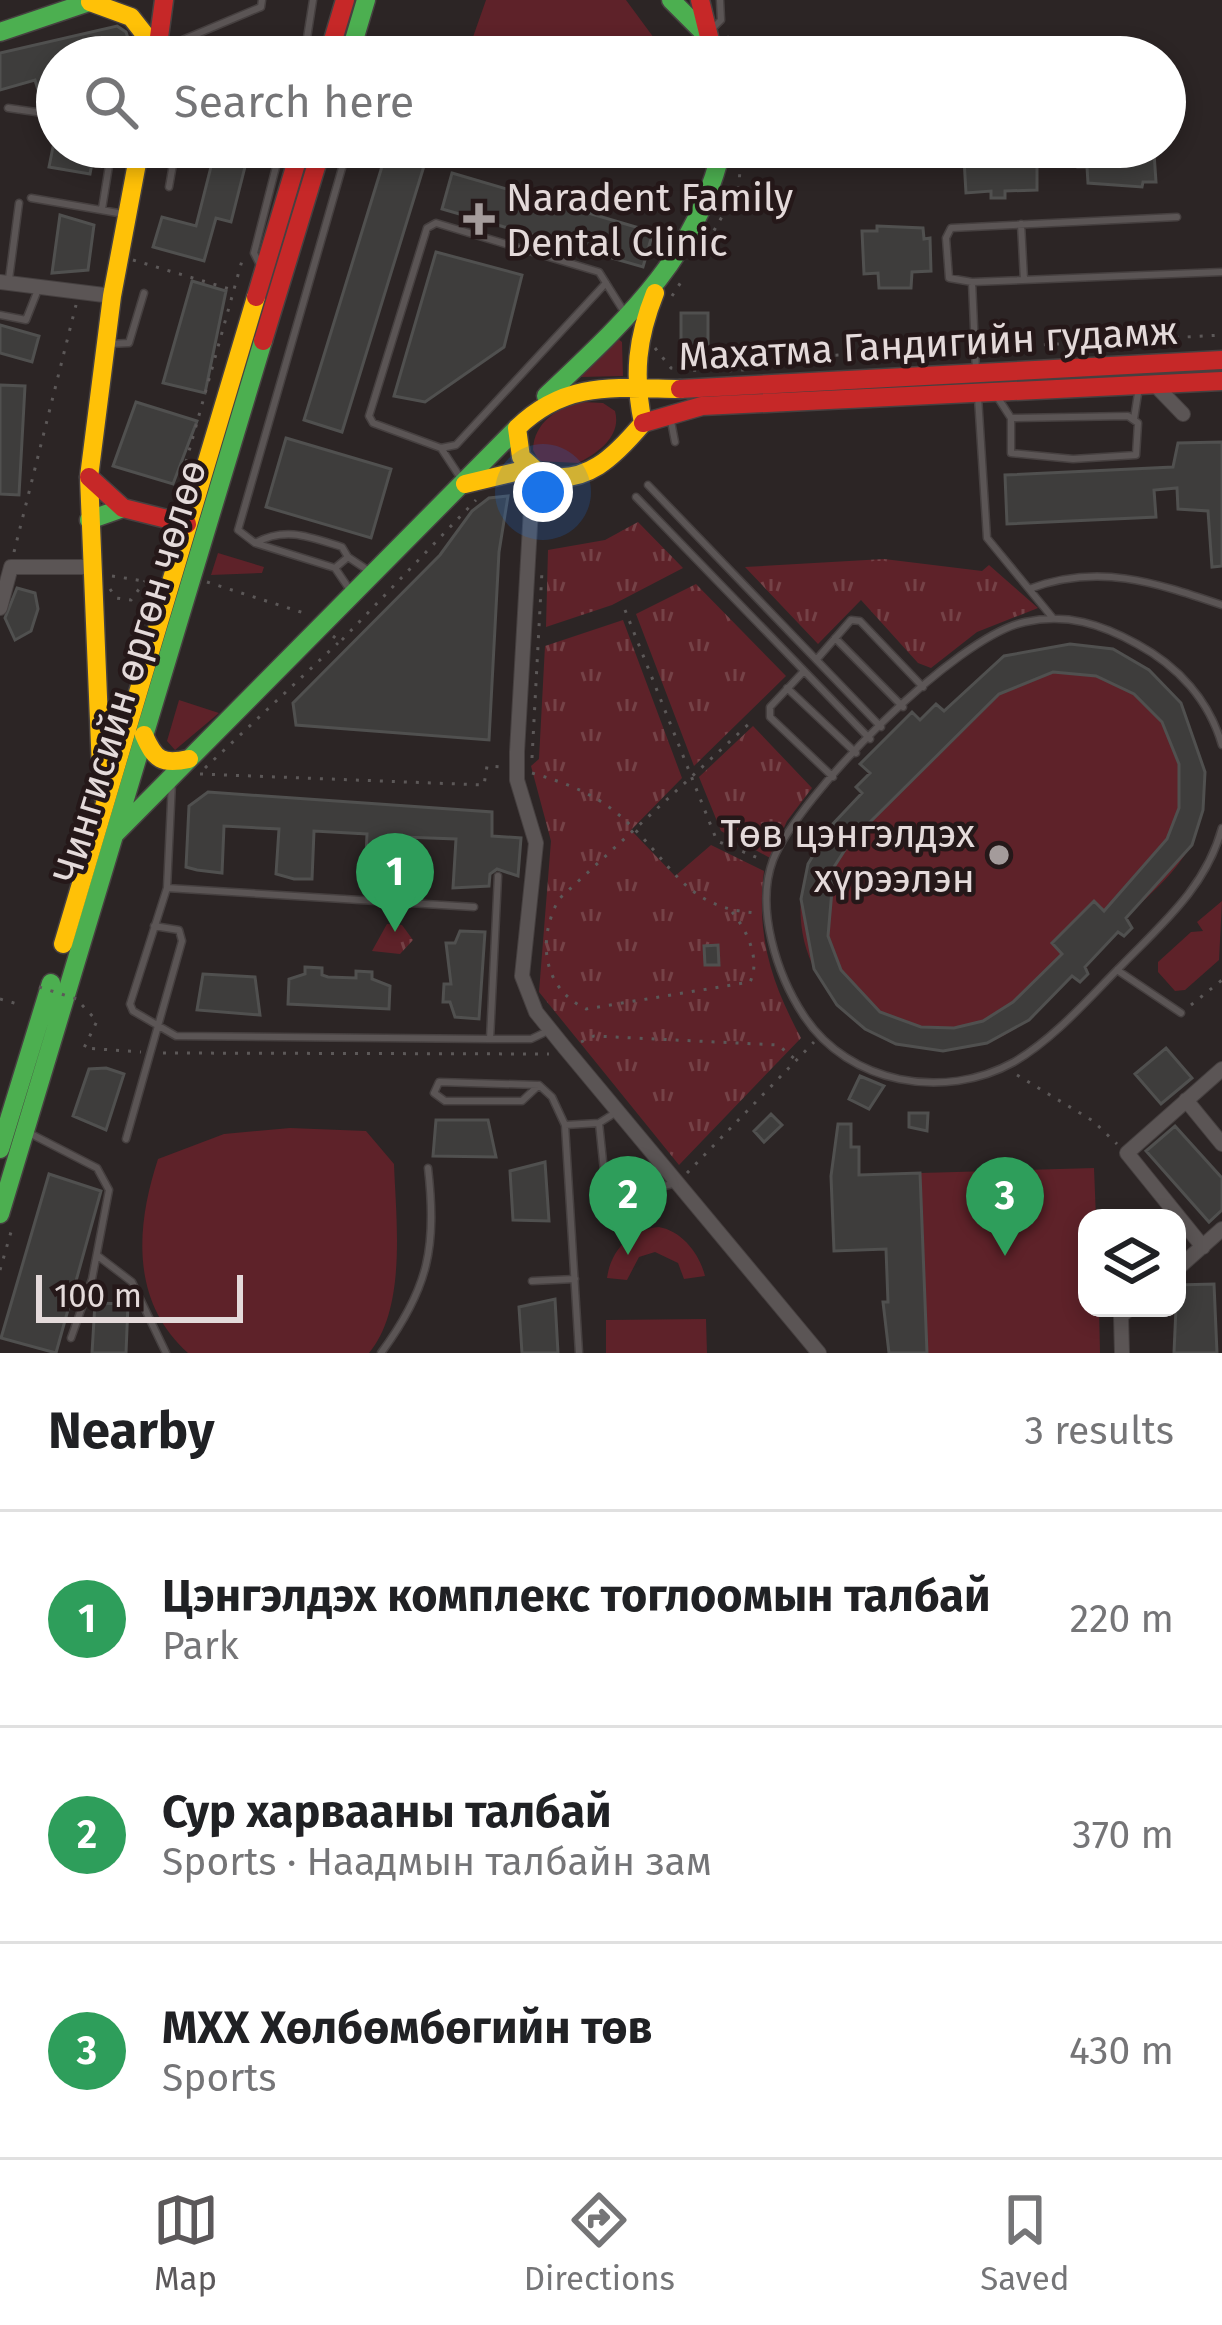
<!DOCTYPE html>
<meta charset="utf-8">
<style>
:root{--surface:#fff;--page:#f2f2f2;--text:#202124;--muted:#757577;--line:#e0e0e0;--accent:#5b585a}
body{margin:0;font-family:"Fira Sans",sans-serif;background:var(--page);color:var(--text)}
.controls{position:absolute;right:36px;bottom:36px;display:grid;overflow:hidden;border-radius:24px;box-shadow:0 6px 18px #0003}
.controls button{width:108px;height:108px;display:grid;place-items:center;padding:0;border:0;border-bottom:3px solid var(--line);background:var(--surface);color:var(--text);font:60px sans-serif}
.scale{position:absolute;left:36px;bottom:30px;width:207px;box-sizing:border-box;padding-left:12px;border:6px solid #e4dada;border-top:0;font-size:33px;line-height:42px;white-space:nowrap;color:#e4dada;-webkit-text-stroke:9px #251819;paint-order:stroke}
.you{position:absolute;left:543px;top:492px;width:42px;height:42px;margin:-30px;border:9px solid #fff;border-radius:50%;background:#1a73e8;box-shadow:0 0 0 18px #1a73e833}
.badge{display:grid;place-items:center;width:78px;height:78px;border-radius:50%;background:var(--accent);color:#fff;font-size:39px;font-weight:700}
.pin{position:absolute;translate:-50% -99px;filter:drop-shadow(0 3px 6px #0008)}
.pin::after{content:'';position:absolute;top:63px;width:42px;height:36px;background:inherit;clip-path:polygon(0 0,100% 0,50% 100%)}
.list{margin:0;padding:0;list-style:none}
h2{display:flex;justify-content:space-between;align-items:center;height:156px;margin:0;padding:0 48px;font-size:51px}
h2 small{font-size:39px;font-weight:400;color:var(--muted)}
.list li{display:grid;grid-template-columns:78px 1fr auto;gap:36px;align-items:center;box-sizing:border-box;height:216px;padding:0 48px;border-top:3px solid var(--line)}
.list b{display:block;font-size:45px;white-space:nowrap}
.list p{margin:0;font-size:39px;white-space:nowrap;color:var(--muted)}
.list em{font-size:39px;font-style:normal;color:var(--muted)}
.icon{flex:none;width:66px;height:66px;fill:none;stroke:currentColor;stroke-width:2;stroke-linecap:round;stroke-linejoin:round}
.map{position:relative;flex:none;width:1222px;height:1353px;overflow:hidden}
.search{position:absolute;background:var(--surface);box-shadow:0 6px 18px #0003;left:36px;right:36px;top:36px;height:132px;display:flex;align-items:center;gap:30px;box-sizing:border-box;padding:0 42px;border-radius:66px;color:var(--muted);font-size:45px}
.sheet{height:804px;background:var(--surface)}
nav{display:flex;justify-content:space-around;align-items:center;box-sizing:border-box;height:168px;border-top:3px solid var(--line);background:var(--surface);font-size:33px;color:var(--muted)}
nav a{display:grid;justify-items:center;gap:6px}
nav .on{color:var(--accent)}
.map>svg:first-child{display:block}
.grass{fill:#5e2229}
.park{fill:url(#park-tufts)}
.building{fill:#3e3d3c;stroke:#50504f;stroke-width:3;fill-rule:evenodd}
.lines{fill:none;stroke-linecap:round;stroke-linejoin:round}
.lane-casing{stroke:#464040;stroke-width:9}
.street-casing{stroke:#464040;stroke-width:16}
.fast-casing{stroke:#464040;stroke-width:21}
.slow-casing{stroke:#464040;stroke-width:21}
.jam-casing{stroke:#464040;stroke-width:21}
.path{stroke:#5c5858;stroke-width:3;stroke-dasharray:3 9;stroke-linecap:butt}
.lane{stroke:#5b5555;stroke-width:6}
.street{stroke:#5b5555;stroke-width:14}
.fast{stroke:#4caf50;stroke-width:18}
.slow{stroke:#ffc107;stroke-width:18}
.jam{stroke:#c62828;stroke-width:18}
.path-bridge{stroke:#5c5858;stroke-width:3;stroke-dasharray:3 9;stroke-linecap:butt}
.poi-dot{fill:#a49b9b;stroke:#251819;stroke-width:4.5}
.labels{text-anchor:middle;stroke-width:9;stroke-linejoin:round;paint-order:stroke}
.poi-label{font-size:39px;fill:#e4dada;stroke:#251819;text-anchor:start}
.street-label{font-size:39px;fill:#e4dada;stroke:#251819}
</style>
<div class="map">
<svg width="1222" height="1353" viewBox="0 0 1222 1353">
<defs>
<pattern id="park-tufts" width="24" height="20" patternUnits="userSpaceOnUse" patternTransform="scale(3)"><rect width="24" height="20" fill="#5e2229"/><path d="M3 7l-1-3M5 7V3M7 7l1-3M15 17l-1-3M17 17v-4M19 17l1-3" fill="none" stroke="#754247"/></pattern>
</defs>
<rect width="100%" height="100%" fill="#2c2525"/>
<!-- grass -->
<path class="grass" d="M486,0H626L668,57H466Z
M617,338L622,342L623,376L581,377Z
M583,402L603,403L615,411C622,436 598,453 578,463L539,461L533,450C534,422 558,407 583,402Z
M218,553L264,567L262,573L211,575Z
M1070,644C1085,646 1103,646 1116,652C1188,683 1222,776 1189,848C1174,875 1148,896 1126,917L1132,928L1124,936L1118,933L1086,966L1088,974L1080,982L1072,977C1046,1002 1020,1033 984,1044C878,1075 773,976 807,868C817,838 841,815 862,794L856,787L869,773L860,763L912,712L920,720L936,704L945,711L1004,656Z
M179,700L219,713L175,750L167,741Z
M1222,901L1219,960L1185,990L1175,991L1158,972V962L1191,932L1203,931L1197,922Z
M290,1128L366,1131L394,1164C396,1219 407,1308 369,1353H188C130,1301 136,1226 158,1159L224,1134Z
M1094,1168L1096,1218H1087V1308H1099L1100,1353H889L883,1302L888,1301L886,1266L923,1264L920,1173Z
M659,1227C681,1231 699,1252 705,1276L684,1279L678,1263L655,1252L639,1257L627,1280L607,1278C611,1249 632,1229 659,1227Z
M706,1319L707,1353H606V1320Z"/>
<!-- park -->
<path class="park" d="M638,522L683,568L612,605L546,627L548,550L605,540Z
M884,559L982,571L989,565L1038,608L977,632L931,668L918,663L861,600L818,644L745,567Z
M696,584L786,676L694,766L636,614Z
M623,620L682,778L631,830L675,876L711,845L764,871C756,936 771,982 801,1038L679,1165L539,992L551,841L531,766L539,759L545,646Z
M753,726L812,788L787,821L770,858L721,831L699,777Z
M387,924L402,925L413,940L400,954L372,951Z"/>
<!-- building -->
<path class="building" d="M117,26L126,32L134,57H57V93L38,90L35,80L0,90V53Z
M53,147H95L90,174L49,167Z
M216,147H250L231,222L216,218L204,261L153,247L162,217L196,226Z
M388,147L428,153L342,432L304,420Z
M982,147H1021V154H1037V190L1005,191V198H991V191L966,193L964,159L983,158Z
M1141,153H1154L1156,182H1143L1142,187L1088,183L1087,167H1078L1079,155L1141,157Z
M452,173L653,232L643,267L442,209Z
M60,215L94,225L88,270L52,273Z
M877,226L923,228L924,239L930,238L931,271L912,272L911,288H879L878,273L864,274L862,231H877Z
M436,252L522,275L504,347L425,402L394,396Z
M192,281L226,291L205,393L163,383Z
M681,313H708V355H681Z
M0,325L39,336L32,362L0,353Z
M0,385L25,386L19,495L0,494Z
M136,402L197,421L173,484L113,466Z
M286,438L391,469L371,538L266,507Z
M1222,442V566L1212,567L1208,511L1178,509L1177,488L1154,490L1156,517L1007,524L1005,475L1173,467L1178,443Z
M508,496L499,552L489,740L296,725L293,703L440,555L472,511L489,498Z
M17,588L35,593L38,609L31,631L15,640L5,618Z
M1070,644L1113,649L1149,670L1181,703L1205,772L1203,810L1192,845L1126,918L1132,928L1124,936L1118,932L1085,967L1088,974L1080,982L1072,976L1029,1020L987,1043L943,1051L896,1044L865,1029L837,1005L814,969L801,899L808,864L830,827L862,793L856,787L870,773L860,764L912,712L920,720L936,704L944,711L1004,656ZM1053,672L1096,676L1134,694L1162,722L1179,764V808L1167,839L1104,911L1094,901L1052,943L1062,954L1013,1002L983,1021L954,1028L921,1027L880,1012L841,970L828,936L834,867L850,842L999,694Z
M208,792L492,812V836L521,838L518,876L497,869L490,874L489,886L453,888L456,839L403,837L401,883L383,882L365,878L367,834L314,831L312,879H294L276,874L279,829L224,826L222,873L197,870L186,867L189,806Z
M460,931L485,932L479,1019L455,1017L450,1002H443L444,984H451L446,943H455Z
M718,945L719,965H705L704,946Z
M305,967L322,968V975L328,977L356,978V971L372,972V979L390,986L389,1009L288,1004L289,979L305,974Z
M203,974L255,977L260,1015L197,1010Z
M1166,1048L1192,1078L1161,1104L1135,1074Z
M106,1068L124,1074L106,1130L73,1116L89,1069Z
M860,1076L884,1086L869,1109L849,1099Z
M909,1113H928L927,1131L909,1127Z
M771,1114L782,1125L764,1142L754,1131Z
M436,1120H488L496,1157L433,1156Z
M838,1124H851V1147H859V1175L920,1173L927,1353H889L883,1302H888L886,1249L834,1251L831,1176Z
M1175,1126L1222,1178V1210L1209,1222L1146,1151Z
M545,1162L549,1221L513,1220L510,1171Z
M49,1174L101,1191L56,1353L1,1338Z
M1214,1284L1217,1353H1174L1177,1285Z
M555,1299L558,1353H522L519,1307Z
M95,1303L128,1304L126,1353H92Z"/>
<g class="lines">
<defs>
<path id="lane" d="M713,28L721,20L720,0
M161,49L261,7L262,0
M304,57L313,0
M8,108L57,115
M169,187L176,147
M31,198L124,214
M102,209L112,147
M1021,224L1024,280
M259,263L254,253L281,147
M9,279L19,203
M972,282L949,278L946,238L951,228L1177,217
M606,283L456,445L441,448L373,423L369,416L427,228L436,223L599,272C608,286 617,301 627,316
M0,315L26,320L39,287
M109,344L129,343L144,293
M976,372L972,282L1222,272
M996,395L1011,418V453L1073,459L1136,455L1138,423L1128,416L1011,418
M978,397L987,538L1052,617
M670,416L675,442
M1134,419L1139,387
M441,448L462,480
M648,485L881,727
M636,497L870,739
M255,543C286,526 310,537 342,547L348,557L335,568L255,543L238,530L342,168
M348,557L372,573
M335,568L350,590
M1029,589C1098,563 1154,582 1222,605
M835,638L903,707
M817,659L851,620L860,621L923,687
M804,671L770,707V717L833,777
M787,688L856,753
M1222,745C1209,700 1178,666 1137,644C1101,624 1067,613 1025,622C956,636 799,795 773,860C755,908 777,975 804,1016C849,1084 944,1101 1014,1062C1055,1038 1089,998 1122,965C1163,923 1206,887 1222,828
M172,782L167,888L130,1004L133,1011L176,1036L490,1039L498,876
M167,888L474,907
M1117,970L1181,1013
M490,1039H531L550,1030
M539,1085L522,1101H445L434,1093L439,1082L539,1085L552,1097L565,1125
M599,1123L606,1190H646L677,1183
M33,1135L97,1168L109,1190L92,1279L71,1338
M126,1139L182,941L179,930L154,926
M98,1256L132,1282L166,1353
M532,1281L575,1279
M381,1353C429,1288 437,1246 428,1168
M579,1353L565,1125L599,1123L615,1113"/>
<path id="street" d="M0,282L112,296
M1154,384L1183,414
M547,478L532,491L517,752V780L536,843L522,976L536,1012L565,1048L819,1353
M0,608L11,567H89
M1186,1100L1222,1144
M1203,1247L1127,1153L1222,1069
M1177,1269L1222,1229
M1122,1353L1121,1316L1130,1308"/>
<path id="fast" d="M671,0L704,33
M0,32L95,0
M349,57L366,0
M546,396C624,322 698,256 722,147
M89,520L123,508
M115,834L517,428
M0,1149L51,983
M0,1214L263,341"/>
<path id="slow" d="M90,2L131,17L157,50
M655,293C637,338 633,375 643,423C616,455 585,488 540,474L521,457L517,428C566,380 616,388 680,389
M465,484L528,469
M144,735C155,760 162,765 189,759
M102,794L89,477L112,296L140,147
M63,944L256,297"/>
<path id="jam" d="M700,0L714,57
M157,52L164,0
M328,57L345,0
M256,297L301,147
M263,341L322,147
M680,389L1222,360
M643,423L702,406L1222,381
M89,477L123,508L187,524"/>
</defs>
<!-- lane casing -->
<use href="#lane" class="lane-casing"/>
<!-- street casing -->
<use href="#street" class="street-casing"/>
<!-- fast casing -->
<use href="#fast" class="fast-casing"/>
<!-- slow casing -->
<use href="#slow" class="slow-casing"/>
<!-- jam casing -->
<use href="#jam" class="jam-casing"/>
<!-- path -->
<path class="path" d="M727,36L734,57
M291,57L292,54
M708,241L739,187L741,147
M133,260L233,290
M672,296L683,279
M655,348L671,368C710,373 762,373 798,357L963,349
M984,348L1222,335
M186,462L243,257
M14,552L76,305
M112,576L150,582
M207,582L307,614
M110,589L116,598L131,600L145,581
M625,610L717,841L763,860
M333,636L340,642L476,500
M532,758L542,571
M205,768L338,643
M532,773C563,782 593,793 618,814C673,860 681,910 760,913
M200,774L484,785L487,766L504,767
M732,912C747,930 761,960 750,982L586,1009C542,988 537,939 559,899L752,721
M0,999L21,1005
M82,1005L97,1021L84,1048L141,1052
M1191,1005L1222,980
M581,1042L594,1036L778,1045L796,1060
M163,1053L549,1054
M1017,1075L1093,1121L1117,1144
M687,1173L814,1042
M0,1270L11,1232"/>
<!-- lane -->
<use href="#lane" class="lane"/>
<!-- street -->
<use href="#street" class="street"/>
<!-- fast -->
<use href="#fast" class="fast"/>
<!-- slow -->
<use href="#slow" class="slow"/>
<!-- jam -->
<use href="#jam" class="jam"/>
<!-- path-bridge -->
<path class="path-bridge" d="M39,987L77,999"/>
</g>
<!-- markers -->
<g class="poi-dot">
<path d="M473 201h12v12h12v12h-12v12h-12v-12h-12v-12h12z"/>
<circle cx="999" cy="855" r="12"/>
</g>
<g class="labels">
<!-- poi labels -->
<g class="poi-label">
<text x="506" y="211">Naradent Family<tspan x="506" dy="45">Dental Clinic</tspan></text>
<text x="975" y="847" text-anchor="end">Төв цэнгэлдэх<tspan x="975" dy="45">хүрээлэн</tspan></text>
</g>
<!-- street labels -->
<g class="street-label">
<text transform="translate(928 343) rotate(-3)" y="14">Махатма Гандигийн гудамж</text>
<text transform="translate(129 671) rotate(-73)" y="14">Чингисийн өргөн чөлөө</text>
</g>
</g>
</svg>
<div class="controls">
<button><svg class="icon" aria-label="layers" viewBox="0 0 24 24"><path d="M12 4l9 5-9 5-9-5zM3 14l9 5 9-5"/></svg></button>
</div>
<div class="scale">100 m</div>
<div class="you"></div>
<div class="pin badge" style="left:395px;top:932px;background:#2e9e5b">1</div>
<div class="pin badge" style="left:628px;top:1255px;background:#2e9e5b">2</div>
<div class="pin badge" style="left:1005px;top:1256px;background:#2e9e5b">3</div>
<div class="search"><svg class="icon" aria-label="search" viewBox="0 0 24 24"><circle cx="10" cy="10" r="6"/><path d="M15 15l6 6"/></svg>Search here</div>
</div>
<section class="sheet">
<h2>Nearby<small>3 results</small></h2>
<ul class="list">
<li><span class="badge" style="background:#2e9e5b">1</span><div><b>Цэнгэлдэх комплекс тоглоомын талбай</b><p>Park</p></div><em>220 m</em></li>
<li><span class="badge" style="background:#2e9e5b">2</span><div><b>Сур харвааны талбай</b><p>Sports · Наадмын талбайн зам</p></div><em>370 m</em></li>
<li><span class="badge" style="background:#2e9e5b">3</span><div><b>МХХ Хөлбөмбөгийн төв</b><p>Sports</p></div><em>430 m</em></li>
</ul>
</section>
<nav>
<a class="on"><svg class="icon" aria-label="map" viewBox="0 0 24 24"><path d="M3 6l6-2 6 2 6-2v14l-6 2-6-2-6 2zM9 4v14M15 6v14"/></svg>Map</a>
<a><svg class="icon" aria-label="directions" viewBox="0 0 24 24"><path d="M12 3l9 9-9 9-9-9zM9 14v-3h6M13 9l2 2-2 2"/></svg>Directions</a>
<a><svg class="icon" aria-label="saved" viewBox="0 0 24 24"><path d="M7 4h10v16l-5-4-5 4z"/></svg>Saved</a>
</nav>
